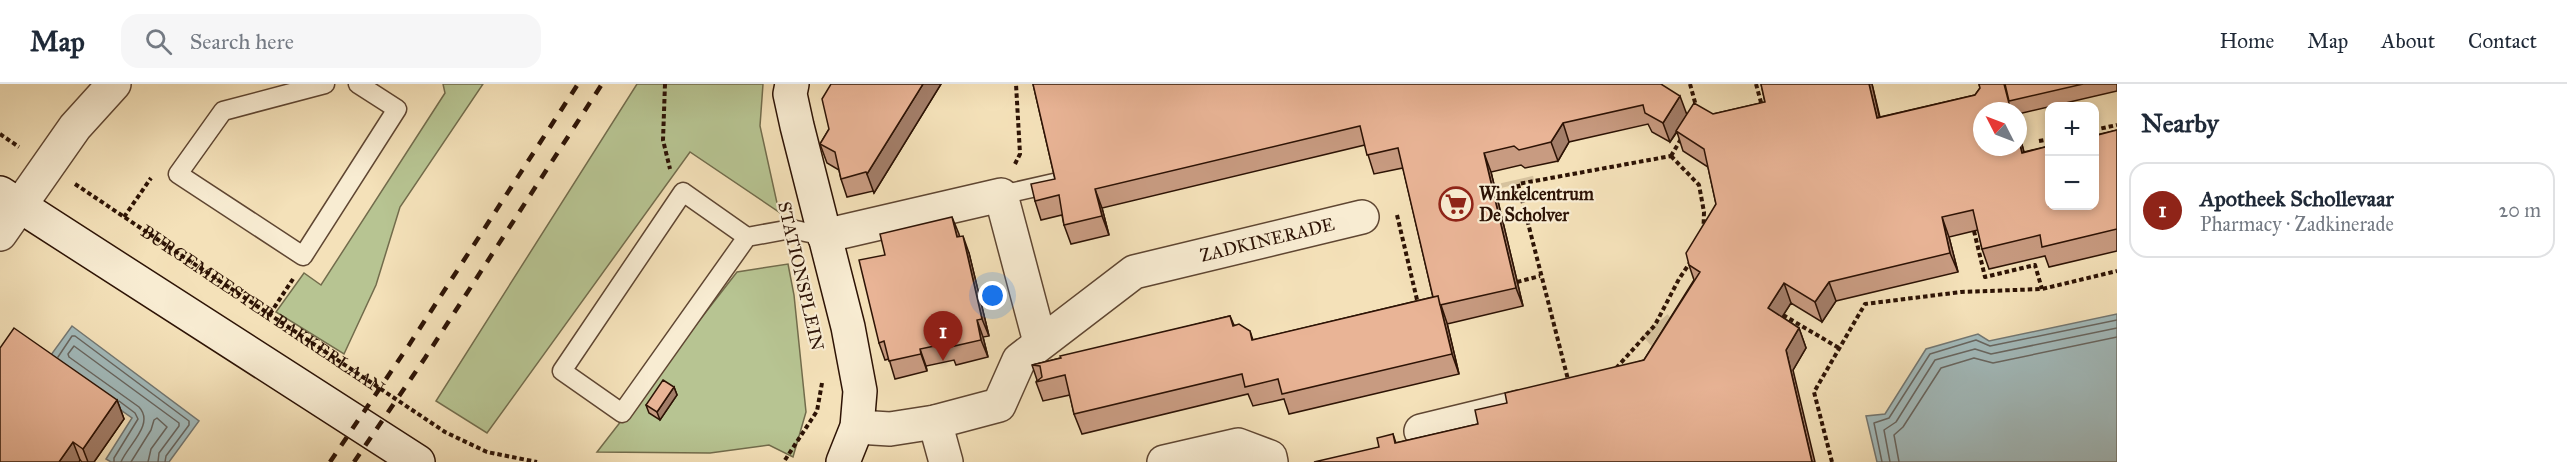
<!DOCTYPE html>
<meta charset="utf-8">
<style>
:root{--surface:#fff;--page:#f6f6f7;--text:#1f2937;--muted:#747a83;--line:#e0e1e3;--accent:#8f2418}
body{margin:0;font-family:"IM FELL Great Primer",serif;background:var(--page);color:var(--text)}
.controls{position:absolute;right:18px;top:18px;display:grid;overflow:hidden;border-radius:12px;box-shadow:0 3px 9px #0003}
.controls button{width:54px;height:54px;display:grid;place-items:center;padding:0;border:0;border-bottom:2px solid var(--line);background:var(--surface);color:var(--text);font:30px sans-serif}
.compass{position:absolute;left:1973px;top:18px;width:54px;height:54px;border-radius:50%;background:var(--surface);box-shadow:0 3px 9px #0003;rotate:312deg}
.you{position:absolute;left:993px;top:212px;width:21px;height:21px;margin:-15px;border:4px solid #fff;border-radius:50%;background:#1a73e8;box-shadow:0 0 0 9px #1a73e833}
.badge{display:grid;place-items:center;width:39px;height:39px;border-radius:50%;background:var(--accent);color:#fff;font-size:20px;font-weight:700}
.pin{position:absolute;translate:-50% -50px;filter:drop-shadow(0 2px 3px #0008)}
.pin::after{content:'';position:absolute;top:32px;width:21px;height:18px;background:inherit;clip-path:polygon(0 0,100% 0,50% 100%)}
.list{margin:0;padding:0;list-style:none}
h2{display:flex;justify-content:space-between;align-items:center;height:78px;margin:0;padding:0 24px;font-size:26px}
h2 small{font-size:20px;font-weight:400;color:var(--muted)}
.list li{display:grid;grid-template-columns:39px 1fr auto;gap:18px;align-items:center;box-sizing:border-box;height:96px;margin:0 12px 12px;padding:0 12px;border:2px solid var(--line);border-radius:18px}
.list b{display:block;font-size:22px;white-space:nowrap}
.list p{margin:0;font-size:20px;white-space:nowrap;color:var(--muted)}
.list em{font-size:20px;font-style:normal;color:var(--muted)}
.icon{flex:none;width:33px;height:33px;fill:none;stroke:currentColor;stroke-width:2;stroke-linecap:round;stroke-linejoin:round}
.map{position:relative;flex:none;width:2117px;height:378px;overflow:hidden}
header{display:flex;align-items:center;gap:36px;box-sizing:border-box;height:84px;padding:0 30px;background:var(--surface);border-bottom:2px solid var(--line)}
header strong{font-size:28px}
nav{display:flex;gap:33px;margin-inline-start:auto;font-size:21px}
.search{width:420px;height:54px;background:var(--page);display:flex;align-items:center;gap:15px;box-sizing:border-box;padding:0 21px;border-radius:18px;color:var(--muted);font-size:22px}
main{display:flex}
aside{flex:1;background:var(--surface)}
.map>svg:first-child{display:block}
.green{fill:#b7c492;stroke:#726c4c;stroke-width:1.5}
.water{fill:#a2babb;stroke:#737772;stroke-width:1.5}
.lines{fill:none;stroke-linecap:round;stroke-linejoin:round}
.shore{stroke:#686660;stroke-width:1.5}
.street-tunnel{stroke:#d6c29e;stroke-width:33;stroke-dasharray:33 16;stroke-linecap:butt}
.lane-casing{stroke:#5f4632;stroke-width:21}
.street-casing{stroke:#5f4632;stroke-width:36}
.secondary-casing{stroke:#2d1305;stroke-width:36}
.path{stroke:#2d1305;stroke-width:4;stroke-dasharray:4.5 3;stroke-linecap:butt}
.lane{stroke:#f8ecd2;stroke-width:18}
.street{stroke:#f8ecd2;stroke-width:33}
.secondary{stroke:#f8ecd2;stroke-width:33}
.rail{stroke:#2d1305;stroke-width:4.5;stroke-dasharray:10 10;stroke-linecap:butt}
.wall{fill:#c89b81;stroke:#2d1305;stroke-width:1.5}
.shaded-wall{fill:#a37e69;stroke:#2d1305;stroke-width:1.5}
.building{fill:#e9b496;stroke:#2d1305;stroke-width:1.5}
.labels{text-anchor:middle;stroke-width:4.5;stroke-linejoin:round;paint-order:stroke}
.poi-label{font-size:18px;font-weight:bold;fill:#2d1305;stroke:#f8ecd2;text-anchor:start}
.street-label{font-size:18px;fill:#2d1305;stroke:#f8ecd2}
</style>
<header>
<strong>Map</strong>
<div class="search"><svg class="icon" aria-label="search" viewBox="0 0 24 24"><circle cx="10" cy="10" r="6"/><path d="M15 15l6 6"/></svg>Search here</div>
<nav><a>Home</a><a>Map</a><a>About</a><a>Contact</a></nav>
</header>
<main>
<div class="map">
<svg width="2117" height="378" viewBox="0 0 2117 378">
<rect width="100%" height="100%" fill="#f4e1b9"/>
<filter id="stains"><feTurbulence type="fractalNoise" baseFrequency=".00333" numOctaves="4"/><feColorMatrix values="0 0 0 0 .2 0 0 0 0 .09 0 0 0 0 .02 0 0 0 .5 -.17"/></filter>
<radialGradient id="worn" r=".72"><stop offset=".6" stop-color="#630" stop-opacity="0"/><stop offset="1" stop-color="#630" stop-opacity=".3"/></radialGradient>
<!-- green -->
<path class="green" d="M443,0H483L400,123L376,201L344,270L276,228L304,189L321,201L445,9Z
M637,0H763L760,42L779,128L690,68L487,349L436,317Z
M788,180L794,211L806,328L793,373L769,361L710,369L597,368L737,188Z"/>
<!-- water -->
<path class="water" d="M2117,230V378H1877L1866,332L1885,330L1926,265L1978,250L1989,257Z
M72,242L199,337L169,378H111L106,375L132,334L48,275Z"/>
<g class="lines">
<!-- shore -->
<path class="shore" d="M58,273L72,252H75L189,337V341L166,372L165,378
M114,378V374L138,335L135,329L119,317
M121,378C128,361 155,340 139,323L69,273L68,270L74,262L179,339V342L159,369L158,378
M131,378L151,346L154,336L157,334L167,343L151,365L148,378
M1882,378L1874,339L1889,334L1930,270L1976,256L1990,262L2117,236
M1890,378L1884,346L1896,338L1935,276L1975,265L1991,270L2117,244
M1899,378L1894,351L1903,343L1941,284L1974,274L1993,279L2117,253"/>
<!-- street-tunnel -->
<path class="street-tunnel" d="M1495,0L1518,100
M1655,241L1673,262L1702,378"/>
<defs>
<path id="lane" d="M325,0L223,27L178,90L303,172L397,25L358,0
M1001,111L1054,99
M747,153L622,329L562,287L683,108L747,153L791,145L824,152"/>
<g id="street">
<path d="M0,150L75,43L114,0"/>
<path d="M824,152L1001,111L1040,258"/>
<path d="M935,338L946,378"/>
<path id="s2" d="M857,343L890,345L935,338L999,321L1019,276L1134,188L1362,133"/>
<path d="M1421,347L1520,323"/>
<path d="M1164,378L1238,361L1270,373L1271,378"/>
</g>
<path id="secondary" d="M792,0L790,10L797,42L848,243L860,307L857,343L843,378
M0,109L418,378"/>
</defs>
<!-- lane casing -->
<use href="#lane" class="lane-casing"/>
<!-- street casing -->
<use href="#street" class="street-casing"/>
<!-- secondary casing -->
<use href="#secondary" class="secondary-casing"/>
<!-- path -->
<g class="path">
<path d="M665,0L663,56L670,85"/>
<path d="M1690,0L1696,22"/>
<path d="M1756,0L1762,22"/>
<path d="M2094,46L2117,41"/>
<path d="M0,50L19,63"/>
<path d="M2039,57L2050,55"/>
<path d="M1671,72L1699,101L1704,128L1703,159L1679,195L1655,241L1609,292L1572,311L1518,100Z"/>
<path d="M1671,72L1681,55"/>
<path d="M1015,80L1020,70L1016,0"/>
<path id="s1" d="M75,100L445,348L487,368L537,378"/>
<path d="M1397,131L1418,220"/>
<path d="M124,133L151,94"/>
<path d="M1974,147L1985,193L2035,181L2042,205"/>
<path d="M1517,198L1540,192"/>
<path d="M270,230L293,195"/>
<path d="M1783,231L1839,264"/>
<path d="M785,376L817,327L822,299"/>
<path d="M1832,378L1814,308L1865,220L1961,208L2042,205L2117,187"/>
</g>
<!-- lane -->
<use href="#lane" class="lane"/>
<!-- street -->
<use href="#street" class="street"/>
<!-- secondary -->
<use href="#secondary" class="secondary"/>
<!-- rail -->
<path class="rail" d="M330,378L409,261L578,0
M354,378L425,274L602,0"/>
</g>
<!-- wall -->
<path class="wall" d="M941,0L874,109L873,107L847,113L841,95L839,86L827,79L820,60L829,45Z
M1033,0H1661L1687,30H1713L1765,18L1761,0H1872L1880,33L1975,11L1980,4L1979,0H2117V7L2018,30V27H1982L2018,45L2024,68L2117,46V167L2049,183L2045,172L1989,185L1982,165L1978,146L1949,153L1958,188L1836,217L1822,238L1791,219L1782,233L1799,244L1806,264L1793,286L1379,363L1393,350L1396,359L1478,340L1507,319L1644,276L1694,196L1689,181L1716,120L1708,83L1683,67L1677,48L1670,58L1652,48L1648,40L1569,58L1558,77L1525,84L1521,81L1491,88L1523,222L1447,240V239L1459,290L1289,330L1284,315L1253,322L1248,310L1082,350L1074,330L1070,311L1043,317L1036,298L1037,296L1032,281L1230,232L1234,241L1250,247L1253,256L1433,213L1403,84L1374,90L1365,61L1102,124L1109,151L1071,160L1064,141L1062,131L1041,136L1035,117L1055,95Z
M959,153L969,169L989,252L983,253L988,273L956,281L954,276L926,282L927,287L895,295L889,275L885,276L879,259L885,171Z
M674,303L677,311L660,336L649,329L646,321Z
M117,316L124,335L94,378H82L80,376L79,378H0Z"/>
<!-- shaded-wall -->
<path class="shaded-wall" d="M923,0H941L874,109L867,90Z
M1869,0H1872L1884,54L1877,34Z
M1680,12L1687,31L1670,58L1663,39Z
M1563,39L1569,58L1558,77L1551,58Z
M2018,45L2029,88L2022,69L2018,53Z
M1484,69L1491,88L1523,222L1516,204Z
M1095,105L1102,124L1109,151L1102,132Z
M952,133L959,150L963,170L957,153Z
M1942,133L1949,153L1958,188L1950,169Z
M963,152L969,169L989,252L982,235Z
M1829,198L1836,217L1822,238L1815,218Z
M1784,199L1791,219L1775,244L1768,224Z
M1438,212L1447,239L1459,290L1452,270Z
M977,236L983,253L988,273L981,256Z
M1799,244L1806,264L1793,286L1815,378H1812L1786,266Z
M920,265L926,282L927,287L921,270Z
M674,303L677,311L660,336L657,328Z
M117,316L124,335L94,378H88L83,365Z
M73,358L80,376L79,378H59Z"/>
<!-- building -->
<path class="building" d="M831,0H923L867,90L866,88L841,95L835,68L820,60L829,45L822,15Z
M1033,0H1661L1680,12L1663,39L1645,29L1643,21L1563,39L1551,58L1519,66L1514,62L1484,69L1516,204L1440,221L1438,212L1433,213L1398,64L1367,71L1360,42L1095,105L1102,132L1064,141L1059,111L1035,117L1031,100L1055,95Z
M1761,0H1869L1877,34L1975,11L1980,4L1979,0H2004L2011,27H1982V63H2018V53L2022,69L2049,62V122H2094V52L2117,46V145L2042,163L2040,151L1982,165L1973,126L1942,133L1950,169L1829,198L1815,218L1784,199L1768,224L1799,244L1786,266L1812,378H1314L1379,363L1377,354L1393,350L1395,359L1478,340L1475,326L1507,319L1505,309L1644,276L1700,188L1689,181L1686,169L1716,120L1704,65L1676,47L1694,19L1713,30L1765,18Z
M2005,0H2083L2009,17Z
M952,133L957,153L963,152L982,235L977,236L981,256L950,263L949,259L920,265L921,270L889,277L884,257L879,259L859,176L885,171L880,150Z
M1438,212L1452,270L1282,310L1278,295L1245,303L1242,290L1074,330L1065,291L1036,298L1042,293L1040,282L1032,281L1061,274L1060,272L1230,232L1233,242L1239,240L1250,247L1252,256Z
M14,244L117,316L83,365L73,358L59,378H0V264Z
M663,296L674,303L657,328L646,321Z"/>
<!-- icons -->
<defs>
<symbol id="supermarket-ring" viewBox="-11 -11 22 22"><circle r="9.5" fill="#f8ecd2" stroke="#8f2418" stroke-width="1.5"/><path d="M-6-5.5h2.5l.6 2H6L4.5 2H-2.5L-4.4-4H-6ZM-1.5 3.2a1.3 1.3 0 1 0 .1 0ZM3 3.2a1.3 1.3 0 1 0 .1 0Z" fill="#8f2418"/></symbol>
</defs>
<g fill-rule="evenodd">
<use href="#supermarket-ring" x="1437" y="101" width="38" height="38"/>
</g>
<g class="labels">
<!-- poi labels -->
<g class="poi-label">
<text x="1479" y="116">Winkelcentrum<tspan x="1479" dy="21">De Scholver</tspan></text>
</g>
<!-- street labels -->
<g class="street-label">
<text dy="6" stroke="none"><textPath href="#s2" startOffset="476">ZADKINERADE</textPath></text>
<text transform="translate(801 192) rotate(77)" y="6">STATIONSPLEIN</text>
<text dy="6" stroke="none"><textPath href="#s1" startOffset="226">BURGEMEESTER BAKKERLAAN</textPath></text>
</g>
</g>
<rect width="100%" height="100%" filter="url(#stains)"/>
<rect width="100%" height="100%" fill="url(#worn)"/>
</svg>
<div class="controls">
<button>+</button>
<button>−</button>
</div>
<svg class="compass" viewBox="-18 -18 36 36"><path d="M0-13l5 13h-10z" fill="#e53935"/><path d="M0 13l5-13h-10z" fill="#747a83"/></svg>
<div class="you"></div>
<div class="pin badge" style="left:943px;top:277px">1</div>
</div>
<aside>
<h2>Nearby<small></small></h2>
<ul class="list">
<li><span class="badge">1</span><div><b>Apotheek Schollevaar</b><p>Pharmacy · Zadkinerade</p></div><em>20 m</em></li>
</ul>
</aside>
</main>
